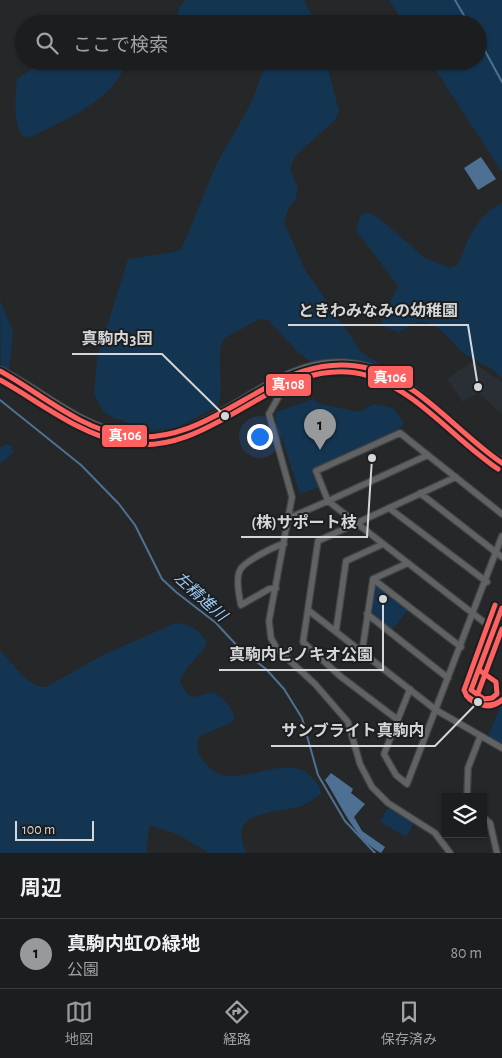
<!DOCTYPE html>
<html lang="ja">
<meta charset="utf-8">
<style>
:root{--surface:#1c1d1e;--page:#252627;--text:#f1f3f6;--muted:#a0a2a4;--line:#3a3b3c;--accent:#97999a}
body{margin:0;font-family:"Alegreya Sans","Noto Sans JP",sans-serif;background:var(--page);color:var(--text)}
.controls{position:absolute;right:15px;bottom:15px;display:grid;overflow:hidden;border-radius:0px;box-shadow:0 1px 4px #0004}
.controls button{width:45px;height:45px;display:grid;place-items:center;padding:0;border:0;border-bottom:1px solid var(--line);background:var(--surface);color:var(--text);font:25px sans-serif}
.scale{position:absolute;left:15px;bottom:12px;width:79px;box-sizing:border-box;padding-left:5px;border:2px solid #d4d6d7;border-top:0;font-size:14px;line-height:18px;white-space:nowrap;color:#d4d6d7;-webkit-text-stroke:4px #1c1e1f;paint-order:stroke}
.you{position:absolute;left:259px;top:436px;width:18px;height:18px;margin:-12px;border:4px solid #fff;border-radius:50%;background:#1a73e8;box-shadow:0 0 0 8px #1a73e833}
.badge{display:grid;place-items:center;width:32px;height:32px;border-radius:50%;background:var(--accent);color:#111;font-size:16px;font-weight:700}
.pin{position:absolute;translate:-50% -41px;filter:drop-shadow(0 1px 2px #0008)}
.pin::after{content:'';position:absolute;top:26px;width:18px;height:15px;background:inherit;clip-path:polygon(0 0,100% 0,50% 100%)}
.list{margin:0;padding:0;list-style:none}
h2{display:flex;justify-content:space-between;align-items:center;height:65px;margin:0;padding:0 20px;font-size:21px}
h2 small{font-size:16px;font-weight:400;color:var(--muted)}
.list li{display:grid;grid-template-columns:32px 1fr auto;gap:15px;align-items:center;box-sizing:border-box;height:70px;padding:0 20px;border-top:1px solid var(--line)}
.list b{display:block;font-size:19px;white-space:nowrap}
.list p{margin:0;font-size:16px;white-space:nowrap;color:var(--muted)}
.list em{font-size:16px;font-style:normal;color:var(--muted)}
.icon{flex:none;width:28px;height:28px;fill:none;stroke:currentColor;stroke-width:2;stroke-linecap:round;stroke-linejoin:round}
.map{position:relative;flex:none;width:502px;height:853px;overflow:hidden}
.search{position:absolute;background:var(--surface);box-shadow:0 1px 4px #0004;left:15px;right:15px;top:15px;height:55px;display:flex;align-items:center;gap:12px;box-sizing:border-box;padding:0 18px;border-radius:28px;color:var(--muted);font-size:19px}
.sheet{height:135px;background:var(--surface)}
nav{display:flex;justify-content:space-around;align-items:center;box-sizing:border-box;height:70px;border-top:1px solid var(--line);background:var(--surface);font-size:14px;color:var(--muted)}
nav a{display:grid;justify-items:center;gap:2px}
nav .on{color:var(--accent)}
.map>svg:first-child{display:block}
.built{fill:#292f35}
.green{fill:#143552}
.water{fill:#4e7193}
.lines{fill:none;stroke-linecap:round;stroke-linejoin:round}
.stream{stroke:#4e7193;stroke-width:2}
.street-casing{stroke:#424344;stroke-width:8}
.secondary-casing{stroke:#424344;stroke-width:11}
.street{stroke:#616263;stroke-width:5.5}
.secondary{stroke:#616263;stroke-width:9}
.bus-1-casing{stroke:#1c1e1f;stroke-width:9}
.bus-2-casing{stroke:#1c1e1f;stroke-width:9}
.bus-3-casing{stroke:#1c1e1f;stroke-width:9}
.bus-1{stroke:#ff6060;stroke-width:5}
.bus-2{stroke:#ff6060;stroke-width:5}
.bus-3{stroke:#ff6060;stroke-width:5}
.labels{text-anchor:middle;stroke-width:4;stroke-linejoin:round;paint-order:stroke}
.water-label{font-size:16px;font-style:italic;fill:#9dccfa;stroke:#1c1e1f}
.leader{fill:none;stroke:#d4d6d7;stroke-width:2}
.callout-dot{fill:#d4d6d7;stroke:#1c1e1f;stroke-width:2}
.callout-label{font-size:16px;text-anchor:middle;font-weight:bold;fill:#d4d6d7;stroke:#1c1e1f;stroke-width:4;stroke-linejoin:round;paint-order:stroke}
.line-badge{stroke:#1c1e1f;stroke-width:2}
.badge-label{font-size:14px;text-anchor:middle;font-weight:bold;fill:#fff}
</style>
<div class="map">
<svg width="502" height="853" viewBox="0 0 502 853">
<rect width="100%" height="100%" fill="#262728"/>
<!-- built -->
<path class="built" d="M472,362L502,382V414L478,393L463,402L447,379Z"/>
<!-- green -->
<path class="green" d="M186,0H306L305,3L317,24H179C178,14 177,6 186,0Z
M389,0H502V172L430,61H478V24H405Z
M37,61H126C116,100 64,120 31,137L22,136C13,120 15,96 17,79L35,67Z
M265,61H326L339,111L335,120L294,157L290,170L298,188L295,201L289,207L284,222L304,268L362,353L393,372C363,362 342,356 311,362L297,351L268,320L259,319L223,339C215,361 225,383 218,406L178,427L151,431L109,416L103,411L94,394L97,359L128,259L175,252L182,248L216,165L250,105L266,65Z
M502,203V378C492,366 478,364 466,355C451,344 438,318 416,323C410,324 404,330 399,332L384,327L381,321L398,286L356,230L360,217L366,212L379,218L425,258L450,268L458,265C466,242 478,213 502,203Z
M0,300L13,332L9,372L1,378Z
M314,399L316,403L358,412L374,404L393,408L404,423L399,430L311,470L319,487L300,494L275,417L276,412Z
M8,444L12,447L13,453L0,464V447Z
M374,587H378L408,610L392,630L371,613Z
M176,623C191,624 199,630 207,643C199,659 186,663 180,682L187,694L195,697L213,692C223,698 234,707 234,720C223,728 210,730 198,738C196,749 198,755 205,763C232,799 289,744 315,781C319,785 321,789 321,794C315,798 308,803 301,806C287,810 248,813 243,826C239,834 243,846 246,853H209L177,834L151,826L149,827L146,853H0V651C14,664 28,688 46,687L107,653Z
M502,702V745L488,737Z
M388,808L414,823L406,837L380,822Z"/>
<!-- water -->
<path class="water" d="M481,157L496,179L478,190L464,168Z
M331,773L353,789L351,793L365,804L354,817L362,831L385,847L381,853C355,840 340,803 325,780Z"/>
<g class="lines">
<!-- stream -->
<path class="stream" d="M455,0L469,24
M478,38L502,82
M0,400L81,465L119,504L135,525L162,579L176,592L216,623L241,650L266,669L284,689L302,718L318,775L345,821L375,853"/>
<defs>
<path id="street" d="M307,367L305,379L279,396L269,414L292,497L269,621L271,638L277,649L315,684L348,722L360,764L372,787L388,803L435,833L450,853
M428,455L328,501L316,471L400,433L502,514
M420,493L502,557
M389,508L487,582
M289,518L328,501L502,636
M373,579L461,647
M276,588L269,589L241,605C239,596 236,578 240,570C244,562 274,546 284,544
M308,610L436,710L502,748
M367,614L448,678
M336,631L346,561L383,544
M362,652L373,579L408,563
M410,689L384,754L396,775L407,784L502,536
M471,690L502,608
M398,720L340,676L303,642L318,541L456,477
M467,797L468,768L480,737
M483,817L490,823L497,853"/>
<path id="secondary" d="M0,371C43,393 79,427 127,436C219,453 277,338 371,369C424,386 455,435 502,463"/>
</defs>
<!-- street casing -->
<use href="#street" class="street-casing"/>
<!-- secondary casing -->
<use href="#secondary" class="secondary-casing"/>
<!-- street -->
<use href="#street" class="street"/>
<!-- secondary -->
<use href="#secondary" class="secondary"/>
<defs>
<path id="bus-1" d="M0,371C40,393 81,430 127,436C219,449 277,343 371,369C420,383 460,435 502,463
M471,690L502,608
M471,690L484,699L492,698L497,694L496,682L479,670"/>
<path id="bus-2" d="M0,380C40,402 78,434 124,443C216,460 278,349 369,376C417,391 456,441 498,469
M478,693L502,629
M467,696C480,705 488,711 502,700"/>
<path id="bus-3" d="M495,605L464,690C469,706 490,709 502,700"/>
</defs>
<!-- bus-1 casing -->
<use href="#bus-1" class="bus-1-casing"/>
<!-- bus-2 casing -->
<use href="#bus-2" class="bus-2-casing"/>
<!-- bus-3 casing -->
<use href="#bus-3" class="bus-3-casing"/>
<!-- bus-1 -->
<use href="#bus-1" class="bus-1"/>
<!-- bus-2 -->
<use href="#bus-2" class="bus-2"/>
<!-- bus-3 -->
<use href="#bus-3" class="bus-3"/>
</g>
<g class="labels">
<!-- water labels -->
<g class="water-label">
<text transform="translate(201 596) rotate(42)" y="6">左精進川</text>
</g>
</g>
<!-- callouts -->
<path class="leader" d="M478 387L468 325H288M225 416L162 354H72M372 458L367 537H241M383 599L383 670H219M478 702L435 746H271"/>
<g class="callout-dot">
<circle cx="478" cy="387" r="5"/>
<circle cx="225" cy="416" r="5"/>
<circle cx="372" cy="458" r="5"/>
<circle cx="383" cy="599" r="5"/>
<circle cx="478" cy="702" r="5"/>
</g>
<g class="callout-label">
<text x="378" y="316">ときわみなみの幼稚園</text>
<text x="117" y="344">真駒内3団</text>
<text x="304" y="528">(株)サポート枝</text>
<text x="301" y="660">真駒内ピノキオ公園</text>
<text x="353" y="736">サンブライト真駒内</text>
</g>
<g class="line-badge">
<rect x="367" y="365" width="47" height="24" rx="5" fill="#ff6060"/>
<rect x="265" y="373" width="47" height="24" rx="5" fill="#ff6060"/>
<rect x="101" y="424" width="47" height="24" rx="5" fill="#ff6060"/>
</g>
<g class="badge-label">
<text x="390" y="382">真106</text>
<text x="288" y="389">真108</text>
<text x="125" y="440">真106</text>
</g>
</svg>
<div class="controls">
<button><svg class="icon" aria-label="layers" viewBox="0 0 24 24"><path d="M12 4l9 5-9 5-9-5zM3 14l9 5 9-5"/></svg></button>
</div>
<div class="scale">100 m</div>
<div class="you"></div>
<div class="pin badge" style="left:320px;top:450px">1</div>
<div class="search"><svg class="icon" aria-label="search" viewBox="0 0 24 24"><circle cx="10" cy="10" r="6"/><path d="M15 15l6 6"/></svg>ここで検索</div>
</div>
<section class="sheet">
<h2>周辺<small></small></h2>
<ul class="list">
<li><span class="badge">1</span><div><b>真駒内虹の緑地</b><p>公園</p></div><em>80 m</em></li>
</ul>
</section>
<nav>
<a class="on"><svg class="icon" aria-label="map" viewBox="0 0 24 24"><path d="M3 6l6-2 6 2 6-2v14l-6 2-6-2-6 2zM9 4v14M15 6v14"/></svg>地図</a>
<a><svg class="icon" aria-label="directions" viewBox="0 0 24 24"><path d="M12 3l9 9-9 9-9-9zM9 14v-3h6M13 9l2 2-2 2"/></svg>経路</a>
<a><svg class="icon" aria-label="saved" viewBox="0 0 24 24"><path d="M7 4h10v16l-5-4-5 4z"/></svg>保存済み</a>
</nav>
